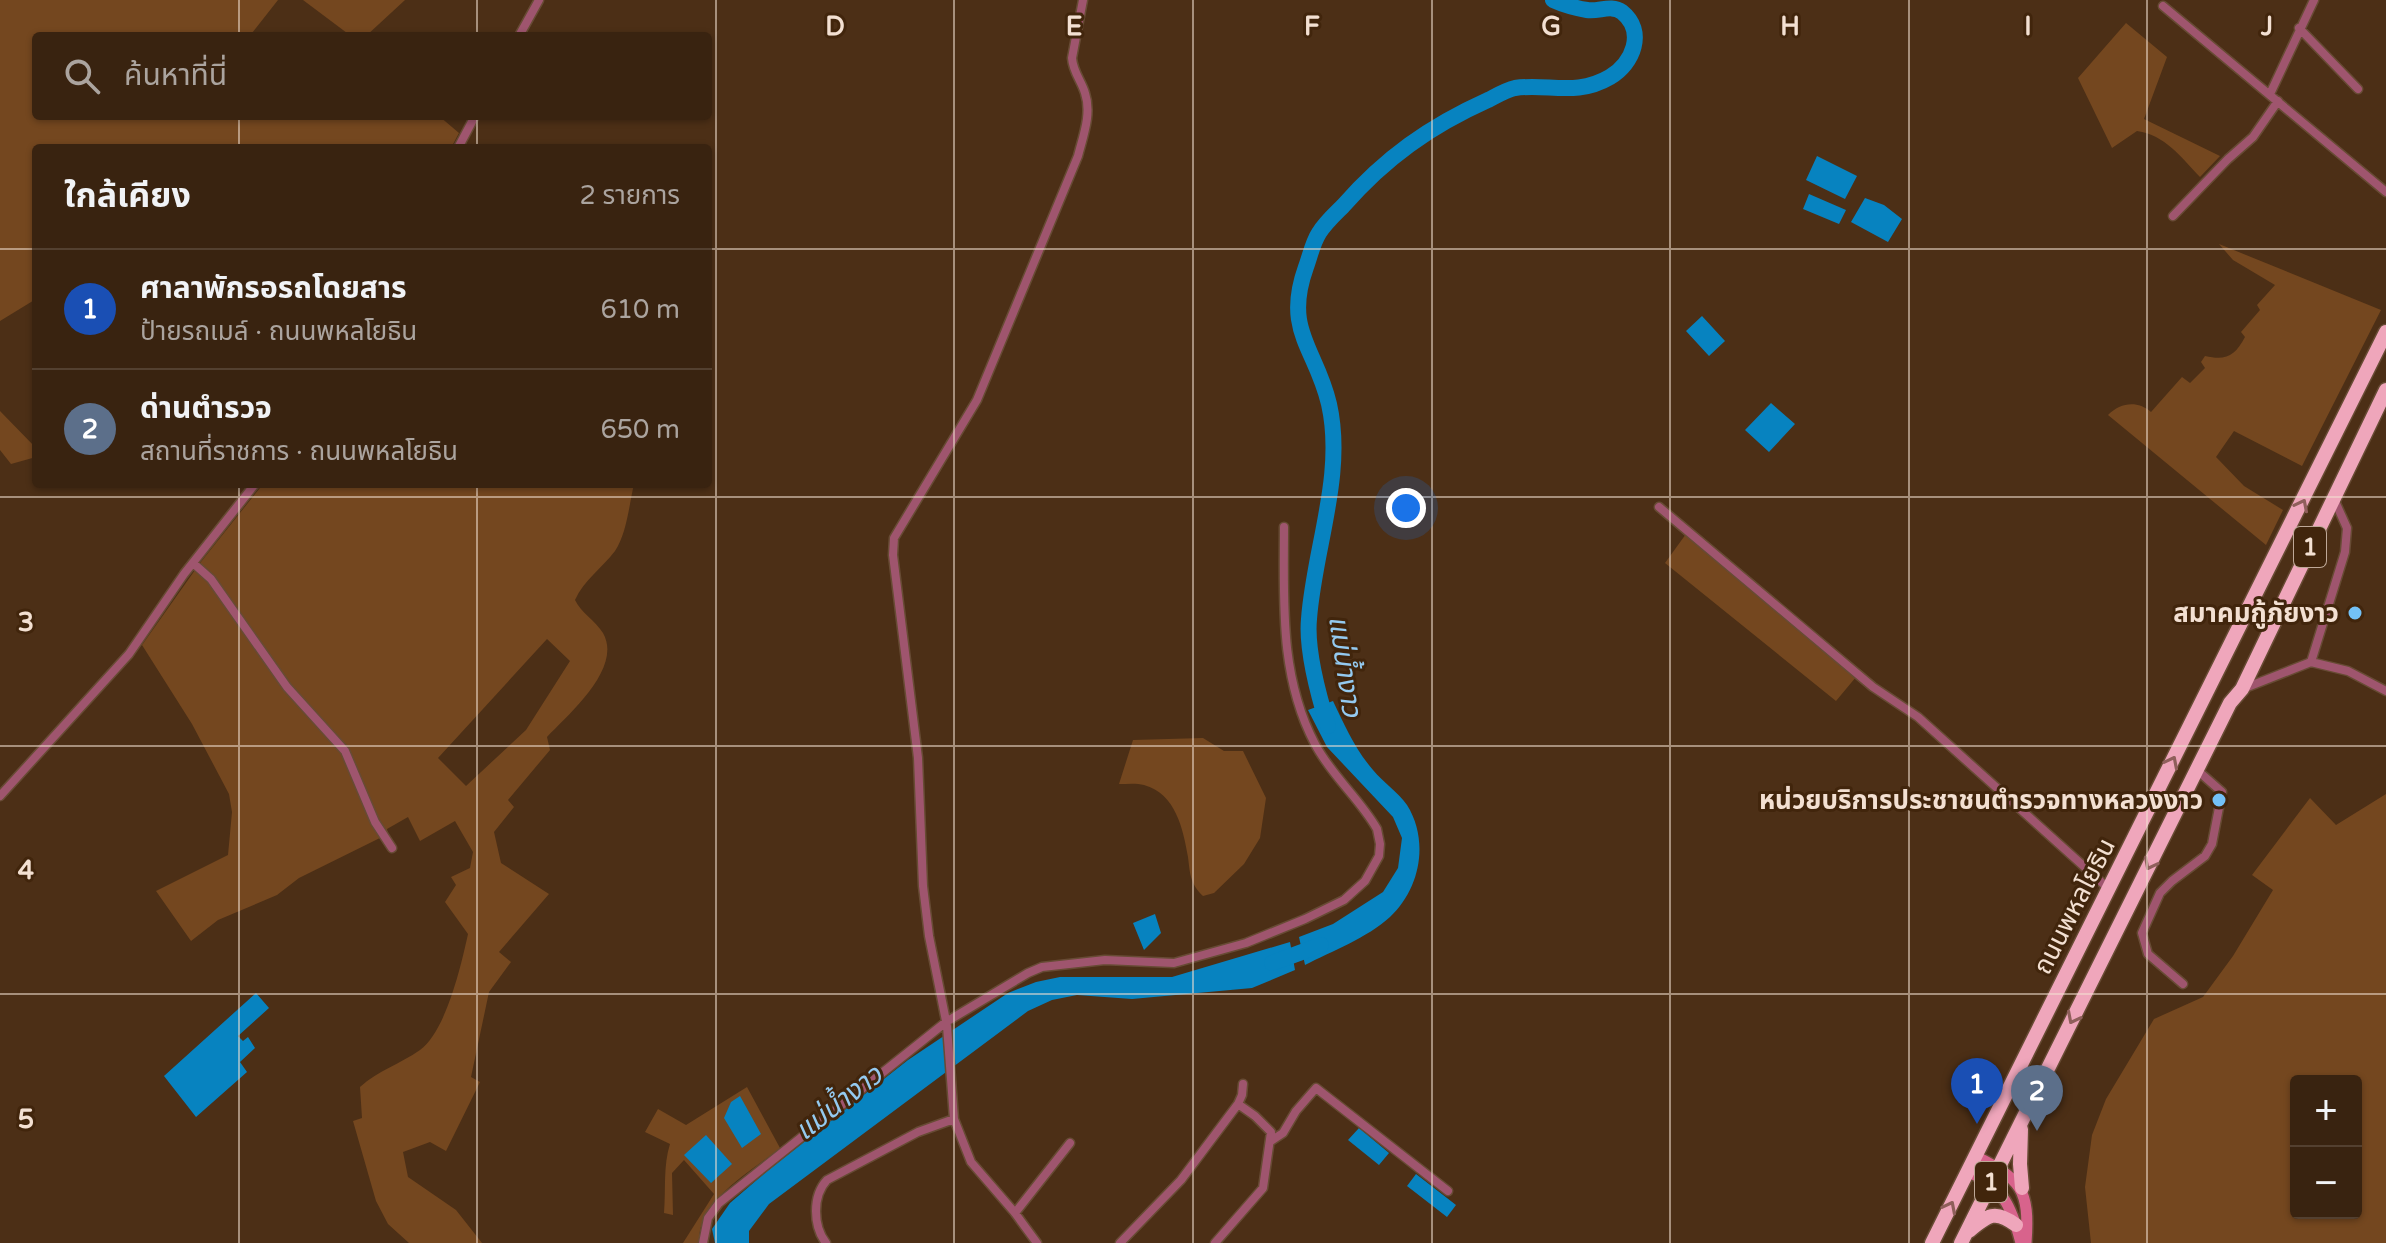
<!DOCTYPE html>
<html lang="th">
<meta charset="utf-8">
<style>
:root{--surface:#392310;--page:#442f1e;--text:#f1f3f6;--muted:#aba49f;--line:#534030;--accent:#73c1f6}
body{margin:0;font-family:"Varela Round","Noto Sans Thai",sans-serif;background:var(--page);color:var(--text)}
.controls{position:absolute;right:24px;bottom:24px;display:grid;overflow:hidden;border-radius:8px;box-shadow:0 2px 6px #0004}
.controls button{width:72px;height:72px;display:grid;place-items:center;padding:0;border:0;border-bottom:2px solid var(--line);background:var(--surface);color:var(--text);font:40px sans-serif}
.you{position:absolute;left:1406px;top:508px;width:28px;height:28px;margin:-20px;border:6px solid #fff;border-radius:50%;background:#1a73e8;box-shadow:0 0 0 12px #1a73e833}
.badge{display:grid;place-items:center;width:52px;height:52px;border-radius:50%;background:var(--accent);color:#fff;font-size:26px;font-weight:700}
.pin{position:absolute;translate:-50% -66px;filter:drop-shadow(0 2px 4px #0008)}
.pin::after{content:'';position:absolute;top:42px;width:28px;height:24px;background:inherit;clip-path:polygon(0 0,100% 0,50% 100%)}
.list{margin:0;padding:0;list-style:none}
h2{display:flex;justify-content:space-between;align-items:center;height:104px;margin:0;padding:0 32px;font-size:34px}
h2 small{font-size:26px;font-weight:400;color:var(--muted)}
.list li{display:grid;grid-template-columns:52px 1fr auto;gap:24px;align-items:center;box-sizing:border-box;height:120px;padding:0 32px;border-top:2px solid var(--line)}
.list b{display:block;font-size:30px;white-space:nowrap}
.list p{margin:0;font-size:26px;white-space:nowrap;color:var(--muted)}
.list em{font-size:26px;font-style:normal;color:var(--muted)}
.icon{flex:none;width:44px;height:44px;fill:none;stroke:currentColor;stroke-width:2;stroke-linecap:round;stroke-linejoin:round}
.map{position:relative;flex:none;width:2386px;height:1243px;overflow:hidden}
.search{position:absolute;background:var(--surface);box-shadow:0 2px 6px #0004;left:32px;top:32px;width:680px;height:88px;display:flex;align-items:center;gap:20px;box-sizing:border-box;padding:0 28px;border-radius:8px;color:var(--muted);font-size:30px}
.panel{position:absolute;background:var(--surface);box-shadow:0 2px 6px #0004;left:32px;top:144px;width:680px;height:344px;border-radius:8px}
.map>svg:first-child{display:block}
.green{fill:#74471f;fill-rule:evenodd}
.water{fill:#0783c0}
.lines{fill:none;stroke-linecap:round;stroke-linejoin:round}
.river{stroke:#0783c0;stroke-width:16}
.street-casing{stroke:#674b34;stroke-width:11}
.secondary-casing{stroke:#674b34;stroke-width:14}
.highway-casing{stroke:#674b34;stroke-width:17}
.street{stroke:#9f556e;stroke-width:8}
.secondary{stroke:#d8638c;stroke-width:11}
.highway{stroke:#efa6bb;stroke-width:14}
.oneway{stroke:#8f5f5b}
.grid{fill:none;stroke:#f3e0d2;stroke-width:2;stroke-opacity:0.55}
.poi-dot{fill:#73c1f6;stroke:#41250c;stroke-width:3}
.labels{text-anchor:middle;stroke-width:6;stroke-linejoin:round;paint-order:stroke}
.shield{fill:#41250c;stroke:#bea897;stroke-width:2}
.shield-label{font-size:24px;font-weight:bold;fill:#f3e0d2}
.poi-label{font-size:26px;font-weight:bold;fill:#f3e0d2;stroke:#41250c;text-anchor:end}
.street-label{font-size:26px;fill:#f3e0d2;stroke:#41250c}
.water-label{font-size:28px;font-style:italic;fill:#94caf0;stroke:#41250c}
.grid-label{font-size:26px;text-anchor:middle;font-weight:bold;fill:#f3e0d2;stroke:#41250c;stroke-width:6;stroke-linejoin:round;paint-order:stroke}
</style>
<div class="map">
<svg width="2386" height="1243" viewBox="0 0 2386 1243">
<rect width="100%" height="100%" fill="#4c2f16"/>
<!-- green -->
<path class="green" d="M0,0H278L252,33L255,36H36V116H439L459,133L451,148H36V299L0,321Z
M303,0H405L366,36H351Z
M2126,23L2167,57L2144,119L2220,156L2200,177C2181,157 2165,135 2137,131L2112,148L2078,78Z
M2219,244L2381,310L2302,466L2234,431L2216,457L2244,486L2283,510L2266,545L2108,415C2120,403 2137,400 2151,412L2182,377L2190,383L2205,368L2201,362L2205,356C2226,361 2235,356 2245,337L2241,332L2260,310L2257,305L2275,285L2233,260Z
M0,411L36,448V457L11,464L0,450Z
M263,484H634C629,505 627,533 615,551C602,568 584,580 575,600C581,613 595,620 603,633C623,668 569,714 547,737L550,750L508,800L514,807L494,832L501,863L549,894L499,952L511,962L489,992L471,1077L480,1082L446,1151L430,1142L403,1152L408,1177L456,1210L482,1243H409L388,1224L376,1201L353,1121L362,1118L360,1087C379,1070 400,1064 420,1050C446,1031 461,966 468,934L445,902L456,885L451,877L470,868L473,852L455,821L420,841L408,817L387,829L388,834L299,878L277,895L218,920L191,941L156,891L228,855L232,812L229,794L192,724L142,645L200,563ZM547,639L570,661L526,730L466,786L438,758Z
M1686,534L1856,677L1836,701L1665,563Z
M1203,738L1224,751H1243L1266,798L1260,838L1244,864L1214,893L1203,896C1190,884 1190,873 1188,857C1183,829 1176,794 1144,785C1137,783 1127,784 1119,784L1133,740Z
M2386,794V1243H2091L2085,1187L2092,1135L2106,1099L2154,1019L2203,997L2233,956L2273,890L2252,875L2310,798L2336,825ZM2296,1081H2356V1213H2296Z
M747,1087L780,1148C751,1172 697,1200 699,1243H683L714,1194L684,1160L672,1173L673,1215L664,1213C666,1189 663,1166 670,1144L645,1132L658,1109L686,1125Z"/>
<!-- water -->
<path class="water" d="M1817,156L1857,176L1845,199L1806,180Z
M1809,194L1846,210L1839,224L1803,209Z
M1865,198L1884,205L1902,219L1888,242L1851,222Z
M1702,316L1725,341L1709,356L1686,331Z
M1771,403L1795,424L1769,452L1745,430Z
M1333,701C1345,726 1355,749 1373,770C1383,782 1398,792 1407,805C1429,840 1421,888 1390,917C1367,938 1332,951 1305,965L1299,937L1333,924L1383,892L1398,868L1402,838L1393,817L1327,747L1308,710Z
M1155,914L1161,933L1144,950L1133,923Z
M1290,942L1295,970L1252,988L1132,999L1077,995L1052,1000L1028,1011L769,1204L749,1231V1243H715L712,1229L730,1203L766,1172L908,1060L1008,993L1036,982L1060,977H1172Z
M256,993L269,1008L238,1036L243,1041L248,1037L255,1048L240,1062L247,1072L196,1117L164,1076Z
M740,1096L761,1134L742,1148L724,1118L731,1102Z
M1359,1128L1389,1153L1379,1165L1348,1140Z
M706,1135L732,1164L711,1183L684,1155Z
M1416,1174L1456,1205L1447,1217L1407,1186Z"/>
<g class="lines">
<!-- river -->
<path class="river" d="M1328,726C1319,697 1306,650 1309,619C1314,549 1345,475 1329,404C1316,348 1283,331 1306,267C1310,256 1313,242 1319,233C1325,223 1335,214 1343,206C1385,158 1430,126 1488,100C1496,96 1506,90 1515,88C1548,83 1576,97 1610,77C1633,64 1646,31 1622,12C1611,4 1599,12 1587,10C1575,8 1564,5 1553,0
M1272,963L1321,945"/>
<defs>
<path id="street" d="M2163,6L2386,192
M2299,28L2358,89
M519,36L539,0
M2270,94L2314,0
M458,148L475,116
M2173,216L2228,159L2253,137L2278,101
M1659,507L1873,687L1918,717L2109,889
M193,563L211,579L287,687L345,751L375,822L392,848
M2311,662L2348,671L2386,691
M2245,688L2311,662L2345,552L2347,528L2334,499
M0,796L129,654L184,574L255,484
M2183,984L2148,954L2142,933L2160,893L2172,881L2205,856L2212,844L2222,792L2197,770
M1271,1141L1283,1133L1296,1111L1316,1088L1448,1191
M1015,1213L1070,1143
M703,1243L708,1218L719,1203L946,1022L1028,973L1042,967L1105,960L1174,963L1246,943L1305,919L1344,900L1365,881L1379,856L1380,844L1377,829C1360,799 1331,775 1315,744C1279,676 1284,601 1284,527
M826,1243C813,1226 812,1196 827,1180L918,1132L954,1119
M1037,1243L1015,1213L971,1162L954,1119L947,1026L929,936L923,886L918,758L893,555L894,538L977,400L1078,156C1083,136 1092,114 1085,93C1081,80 1073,72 1072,58L1083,0
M1120,1243L1181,1180L1238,1104L1242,1095L1243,1084
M1215,1243L1263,1188L1271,1132L1255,1116L1238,1104"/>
<path id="secondary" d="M1975,1156C2021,1179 2030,1189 2026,1243
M1968,1171C2004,1189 2011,1205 2021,1243"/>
<path id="highway" d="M2021,1129L2020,1164L2022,1188
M1969,1231C1988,1215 1995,1209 2016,1225
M1932,1243L2386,332
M1961,1243L2230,703L2242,689L2386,390"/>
</defs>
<!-- street casing -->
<use href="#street" class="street-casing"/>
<!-- secondary casing -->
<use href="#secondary" class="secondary-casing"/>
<!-- highway casing -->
<use href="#highway" class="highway-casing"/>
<!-- street -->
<use href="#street" class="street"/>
<!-- secondary -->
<use href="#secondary" class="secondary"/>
<!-- highway -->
<use href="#highway" class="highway"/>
</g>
<!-- one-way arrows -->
<defs><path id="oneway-chevron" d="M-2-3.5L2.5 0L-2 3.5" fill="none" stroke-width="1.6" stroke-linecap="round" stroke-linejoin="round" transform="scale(2)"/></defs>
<g class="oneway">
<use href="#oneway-chevron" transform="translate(2302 505) rotate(-63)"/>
<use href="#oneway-chevron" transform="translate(2172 762) rotate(-63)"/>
<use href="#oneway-chevron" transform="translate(2150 864) rotate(117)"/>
<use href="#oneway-chevron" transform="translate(2073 1018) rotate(117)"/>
<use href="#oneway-chevron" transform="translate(1950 1207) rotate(-63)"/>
</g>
<!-- grid -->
<path class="grid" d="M239,0V36M477,0V36M716,0V1243M954,0V1243M1193,0V1243M1432,0V1243M1670,0V1243M1909,0V1243M2147,0V1243M239,116V148M477,116V148M0,249H36M708,249H2386M239,484V1243M477,484V1243M0,497H2386M0,746H2386M0,994H2386"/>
<!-- markers -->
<g class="poi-dot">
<circle cx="2355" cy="613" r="8"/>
<circle cx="2219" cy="800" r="8"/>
</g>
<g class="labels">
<!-- shield labels -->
<g class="shield">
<rect x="2294" y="527" width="32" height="40" rx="6"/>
<rect x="1975" y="1162" width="32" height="40" rx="6"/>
</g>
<g class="shield-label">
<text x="2310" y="555">1</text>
<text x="1991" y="1190">1</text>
</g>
<!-- poi labels -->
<g class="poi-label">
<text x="2339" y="622">สมาคมกู้ภัยงาว</text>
<text x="2203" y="809">หน่วยบริการประชาชนตำรวจทางหลวงงาว</text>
</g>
<!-- street labels -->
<g class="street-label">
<text transform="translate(2074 906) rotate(-63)" y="9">ถนนพหลโยธิน</text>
</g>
<!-- water labels -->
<g class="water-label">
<text transform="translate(1346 666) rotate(82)" y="10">แม่น้ำงาว</text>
<text transform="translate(838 1102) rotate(-38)" y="10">แม่น้ำงาว</text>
</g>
</g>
<g class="grid-label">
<text x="835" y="35">D</text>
<text x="1074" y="35">E</text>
<text x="1312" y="35">F</text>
<text x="1551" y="35">G</text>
<text x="1790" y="35">H</text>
<text x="2028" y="35">I</text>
<text x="2267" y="35">J</text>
<text x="26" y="631">3</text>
<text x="26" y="879">4</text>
<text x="26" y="1128">5</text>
</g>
</svg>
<div class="controls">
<button>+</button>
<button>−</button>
</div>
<div class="you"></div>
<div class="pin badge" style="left:1977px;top:1124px;background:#1a4fb4">1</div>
<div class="pin badge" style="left:2037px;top:1131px;background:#5c6f8a">2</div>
<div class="search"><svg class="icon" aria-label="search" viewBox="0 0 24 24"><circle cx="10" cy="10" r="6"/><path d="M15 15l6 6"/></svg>ค้นหาที่นี่</div>
<section class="panel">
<h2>ใกล้เคียง<small>2 รายการ</small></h2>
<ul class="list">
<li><span class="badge" style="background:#1a4fb4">1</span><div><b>ศาลาพักรอรถโดยสาร</b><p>ป้ายรถเมล์ · ถนนพหลโยธิน</p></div><em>610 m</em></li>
<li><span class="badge" style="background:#5c6f8a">2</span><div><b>ด่านตำรวจ</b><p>สถานที่ราชการ · ถนนพหลโยธิน</p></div><em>650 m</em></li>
</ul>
</section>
</div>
